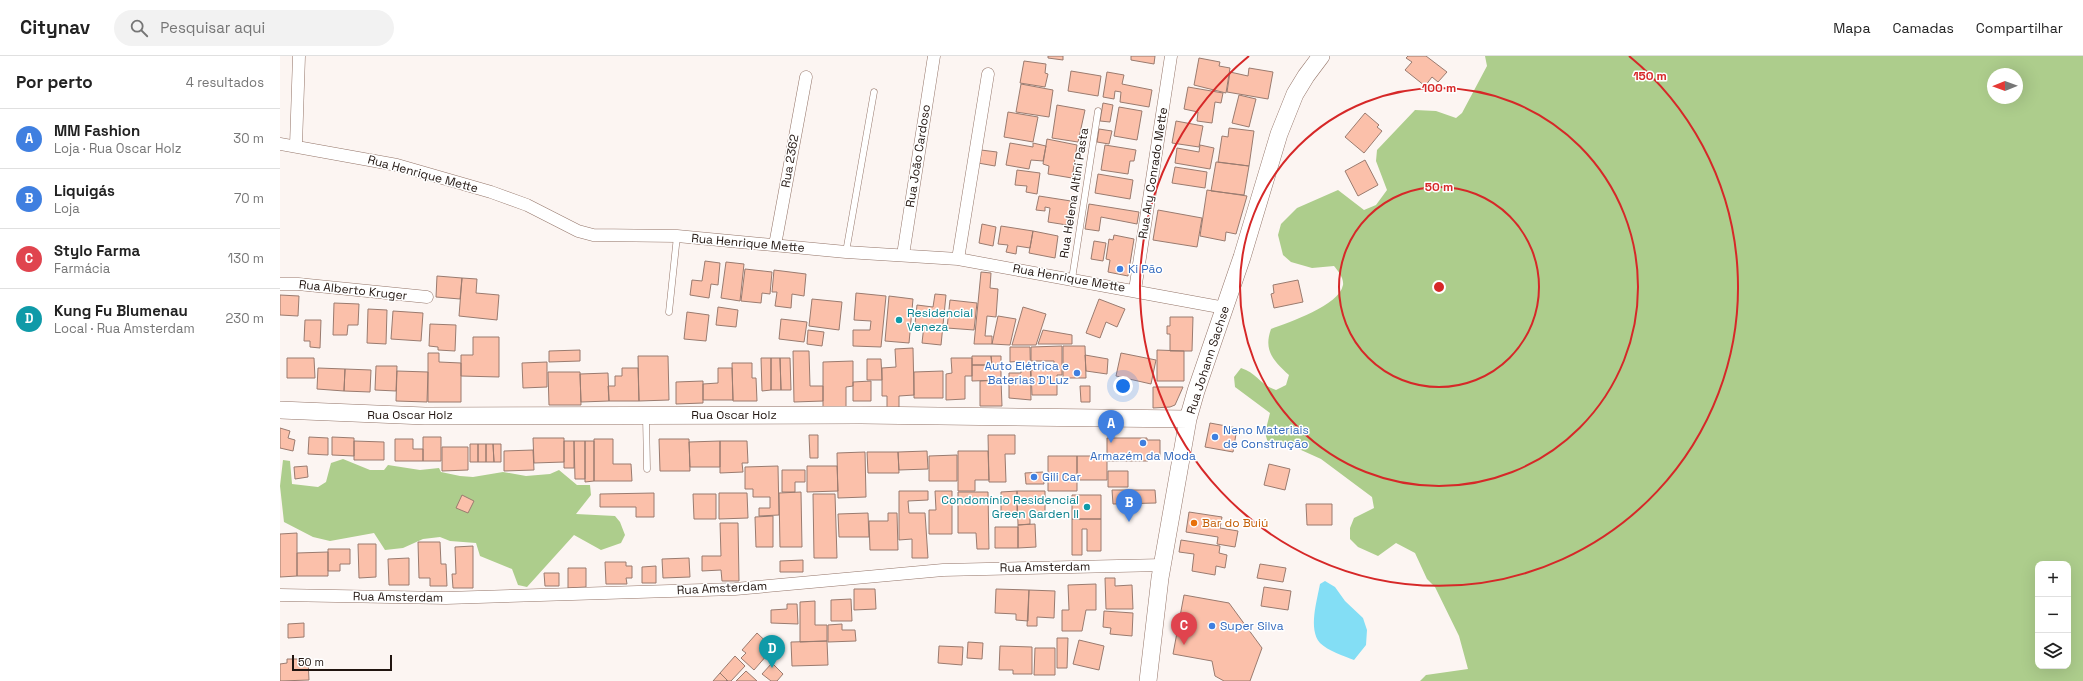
<!DOCTYPE html>
<html lang="pt">
<meta charset="utf-8">
<style>
:root{--surface:#fff;--page:#f2f2f2;--text:#222;--muted:#767676;--line:#e0e0e0;--accent:#7c3aed}
body{margin:0;font-family:"Space Grotesk",sans-serif;background:var(--page);color:var(--text)}
.controls{position:absolute;right:12px;bottom:12px;display:grid;overflow:hidden;border-radius:8px;box-shadow:0 4px 16px #0002}
.controls button{width:36px;height:36px;display:grid;place-items:center;padding:0;border:0;border-bottom:1px solid var(--line);background:var(--surface);color:var(--text);font:20px sans-serif}
.compass{position:absolute;left:1707px;top:12px;width:36px;height:36px;border-radius:50%;background:var(--surface);box-shadow:0 4px 16px #0002;rotate:269deg}
.scale{position:absolute;left:12px;bottom:10px;width:100px;box-sizing:border-box;padding-left:4px;border:2px solid #211510;border-top:0;font-size:11px;line-height:14px;white-space:nowrap;color:#211510;-webkit-text-stroke:3px #fff;paint-order:stroke}
.you{position:absolute;left:843px;top:330px;width:14px;height:14px;margin:-10px;border:3px solid #fff;border-radius:50%;background:#1a73e8;box-shadow:0 0 0 6px #1a73e833}
.badge{display:grid;place-items:center;width:26px;height:26px;border-radius:50%;background:var(--accent);color:#fff;font-size:13px;font-weight:700}
.pin{position:absolute;translate:-50% -33px;filter:drop-shadow(0 1px 2px #0008)}
.pin::after{content:'';position:absolute;top:21px;width:14px;height:12px;background:inherit;clip-path:polygon(0 0,100% 0,50% 100%)}
.list{margin:0;padding:0;list-style:none}
h2{display:flex;justify-content:space-between;align-items:center;height:52px;margin:0;padding:0 16px;font-size:17px}
h2 small{font-size:13px;font-weight:400;color:var(--muted)}
.list li{display:grid;grid-template-columns:26px 1fr auto;gap:12px;align-items:center;box-sizing:border-box;height:60px;padding:0 16px;border-top:1px solid var(--line)}
.list b{display:block;font-size:15px;white-space:nowrap}
.list p{margin:0;font-size:13px;white-space:nowrap;color:var(--muted)}
.list em{font-size:13px;font-style:normal;color:var(--muted)}
.icon{flex:none;width:22px;height:22px;fill:none;stroke:currentColor;stroke-width:2;stroke-linecap:round;stroke-linejoin:round}
.map{position:relative;flex:none;width:1803px;height:625px;overflow:hidden}
header{display:flex;align-items:center;gap:24px;box-sizing:border-box;height:56px;padding:0 20px;background:var(--surface);border-bottom:1px solid var(--line)}
header strong{font-size:19px}
nav{display:flex;gap:22px;margin-inline-start:auto;font-size:14px}
.search{width:280px;height:36px;background:var(--page);display:flex;align-items:center;gap:10px;box-sizing:border-box;padding:0 14px;border-radius:22px;color:var(--muted);font-size:15px}
main{display:flex}
aside{flex:1;background:var(--surface)}
.map>svg:first-child{display:block}
.forest{fill:#adcd8c;fill-rule:evenodd}
.water{fill:#83def5}
.building{fill:#fbc0aa;stroke:#9a7b6f}
.lines{fill:none;stroke-linecap:round;stroke-linejoin:round}
.lane-casing{stroke:#947569;stroke-width:7}
.street-casing{stroke:#947569;stroke-width:13}
.secondary-casing{stroke:#947569;stroke-width:18}
.lane{stroke:#fff;stroke-width:6}
.street{stroke:#fff;stroke-width:12}
.secondary{stroke:#fff;stroke-width:17}
.ring{fill:none;stroke:#d62828;stroke-width:2}
.shop-dot{fill:#3f7fe0;stroke:#fff;stroke-width:1.5}
.culture-dot{fill:#0f9aa8;stroke:#fff;stroke-width:1.5}
.food-dot{fill:#e8710a;stroke:#fff;stroke-width:1.5}
.labels{text-anchor:middle;stroke-width:3;stroke-linejoin:round;paint-order:stroke}
.street-label{font-size:12px;fill:#211510;stroke:#fff}
.shop-label{font-size:12px;fill:#366cbe;stroke:#fff;text-anchor:start}
.culture-label{font-size:12px;fill:#0d838f;stroke:#fff;text-anchor:start}
.food-label{font-size:12px;fill:#c56008;stroke:#fff;text-anchor:start}
.centre{fill:#d62828;stroke:#fff;stroke-width:2}
.ring-label{font-size:12px;text-anchor:middle;font-weight:bold;fill:#d62828;stroke:#fff;stroke-width:3;stroke-linejoin:round;paint-order:stroke}
</style>
<header>
<strong>Citynav</strong>
<div class="search"><svg class="icon" aria-label="search" viewBox="0 0 24 24"><circle cx="10" cy="10" r="6"/><path d="M15 15l6 6"/></svg>Pesquisar aqui</div>
<nav><a>Mapa</a><a>Camadas</a><a>Compartilhar</a></nav>
</header>
<main>
<aside>
<h2>Por perto<small>4 resultados</small></h2>
<ul class="list">
<li><span class="badge" style="background:#3f7fe0">A</span><div><b>MM Fashion</b><p>Loja · Rua Oscar Holz</p></div><em>30 m</em></li>
<li><span class="badge" style="background:#3f7fe0">B</span><div><b>Liquigás</b><p>Loja</p></div><em>70 m</em></li>
<li><span class="badge" style="background:#e0444e">C</span><div><b>Stylo Farma</b><p>Farmácia</p></div><em>130 m</em></li>
<li><span class="badge" style="background:#0f9aa8">D</span><div><b>Kung Fu Blumenau</b><p>Local · Rua Amsterdam</p></div><em>230 m</em></li>
</ul>
</aside>
<div class="map">
<svg width="1803" height="625" viewBox="0 0 1803 625">
<rect width="100%" height="100%" fill="#fcf5f2"/>
<!-- forest -->
<path class="forest" d="M1205,0H1803V625H1140L1146,619L1188,613L1179,580L1155,531L1147,523L1135,497L1116,487L1098,500L1078,491L1070,483V472L1074,462L1094,452L1092,441L1041,403L1010,389L988,387L985,377L990,357L955,331L954,321L961,312C977,317 980,329 996,334L1006,329L1009,319C994,305 983,295 991,273C1009,266 1059,250 1063,229C1064,222 1058,215 1054,210L1032,212L1011,206L1003,199L998,179L1001,168L1017,152L1058,134L1084,154L1096,149L1107,134L1096,105L1097,94L1135,54L1156,55L1176,62L1182,57L1207,10ZM1713,18H1737V42H1713ZM1758,508H1788V610H1758Z
M63,403L90,414H104L108,409L140,414L159,412L161,416L180,420L193,421L223,416L246,420L270,418L279,414L297,429H310L311,439L296,458L335,460L340,466L345,479L341,487L321,494L294,479L247,531L238,529L232,513L200,500L196,487L170,485L160,481L143,483L123,492L105,494L94,477L50,485L33,481L4,466L0,430L3,404L10,405L12,428L38,431L46,426L51,407Z"/>
<!-- water -->
<path class="water" d="M1045,525L1055,531L1065,545L1083,562L1087,574L1086,589L1074,604C1064,600 1048,595 1040,587C1028,573 1037,545 1040,528Z"/>
<!-- building -->
<path class="building" d="M768,0H783V4L768,2Z
M851,0H875L874,8L851,4Z
M1128,0H1146L1167,16L1158,26L1152,21L1145,30L1125,14L1132,6L1126,2Z
M919,2L940,6L939,10L950,12L946,37L914,29Z
M744,5L766,8L765,17L768,18L765,31L740,27Z
M969,12L993,16L988,43L947,36L950,16L968,20Z
M791,15L821,20L818,40L788,35Z
M827,16L844,19L842,28L872,34L869,51L840,46L841,36L835,35L834,43L823,41Z
M741,28L773,34L769,61L736,56Z
M908,31L943,37L941,47L935,46L932,67L917,65L918,56L904,53Z
M959,39L976,43L969,71L952,67Z
M823,47L833,49L830,66L820,65Z
M777,49L805,54L798,86L772,82Z
M839,51L862,55L857,84L834,80Z
M728,56L758,61L753,86L724,81Z
M1085,57L1099,69L1097,71L1102,75L1084,97L1065,81Z
M896,65L923,70L919,91L892,87Z
M949,72L974,75L969,110L938,106L942,80L948,81Z
M819,73L832,75L829,88L817,86Z
M767,83L797,89L792,122L768,118L769,110L763,108Z
M730,87L753,91V87L766,90L763,105L751,104L749,113L726,109Z
M825,89L856,94L854,105H850L848,118L821,114Z
M920,89L934,92L930,113L895,107L897,92L919,96Z
M701,94L717,96L715,110L698,107Z
M1085,104L1098,129L1078,140L1065,115Z
M936,106L969,110L964,139L931,135Z
M895,111L927,116L925,132L892,127Z
M737,114L760,117L757,138L746,136L747,130L735,129Z
M818,118L853,124L850,143L815,137Z
M927,134L967,140L956,178L946,176L945,185L920,180Z
M759,140L791,145L787,169L768,166L770,152L765,151V155L756,154Z
M809,148L859,156L857,168L821,161L819,175L805,173Z
M878,154L922,162L917,191L873,184Z
M702,168L716,171L713,190L699,187Z
M721,170L753,175L750,192L737,190L736,198L726,196L728,189L718,188Z
M753,175L778,180L775,202L749,197Z
M834,179L854,183L848,220L828,216L830,204L826,203L829,183L833,184Z
M814,185L826,187L823,205L811,203Z
M425,205L440,207L438,229L431,228L429,242L410,239L412,224L422,225Z
M446,206L464,208L460,245L441,242Z
M465,213L492,216L490,238L482,237L481,247L461,245Z
M494,214L526,218L524,240L512,238L511,252L495,250L497,236H492Z
M701,216L711,217L710,232L718,233L716,261L707,260L705,280H712V288H694Z
M157,220L182,222L180,243L156,241Z
M182,222L197,223L196,237L219,239L217,264L179,260Z
M1018,224L1023,246L994,252L991,238L994,237L993,229Z
M576,237L606,240L601,291L573,290V274H590L591,265L574,264Z
M655,238L666,239L661,289L642,287L644,269L635,268L637,249L653,251Z
M0,239L19,240L18,260L0,259Z
M609,240L633,243L629,287L605,285Z
M532,243L562,246L559,274L529,270Z
M819,243L845,253L837,271L826,266L820,282L806,277Z
M670,244L697,247L694,274L667,272Z
M54,247L79,248L78,269H68L67,279H53Z
M438,251L458,254L456,271L436,269Z
M743,251L766,258L756,289H732Z
M88,253L107,254L106,288L87,287Z
M113,255L143,257L141,285L111,283Z
M407,256L429,259L426,285L404,283Z
M718,260L736,263L730,289L712,288Z
M890,261H913L912,295H890V278H887V270H890Z
M501,263L527,266L524,286L499,283Z
M25,264H41L40,292L30,291V285H24Z
M150,268L176,269L175,295L158,294V291L149,290Z
M528,274L544,276L542,290L527,288Z
M763,274L792,279V288H758Z
M193,281H219V321L181,320V299H193Z
M782,290V319H777V339H752L751,314H774V305H751V291Z
M783,290H805L806,322H783Z
M730,291H750L751,344L729,342V317H741V305L730,306Z
M633,292L634,339L619,340V352H607V340H602V312L616,311L615,293Z
M300,294V305L269,306V295Z
M877,294L904,295V325H877Z
M513,295H529L530,330H543V345L514,346Z
M148,297H159V306L181,307V346H148Z
M841,297L876,304L871,328L836,320Z
M805,299L828,303L827,318L806,315Z
M358,300H388L389,344L359,345Z
M692,300H711L712,309H692Z
M711,300H721V324L692,325V309H712Z
M7,302H34L35,322H7Z
M481,302H491V334L482,335Z
M491,302H500L501,334H491Z
M500,302H510L511,334H501Z
M671,302H692V320H685V343L666,344V318L672,317Z
M587,303H601L602,324H587Z
M573,305V330L566,331V352H543V306Z
M267,306V331L243,332L242,307Z
M452,307H472V322H476L477,345H453Z
M96,310H117L116,335L95,334Z
M38,312L65,313L64,335L37,333Z
M342,312H358L359,345H329L328,330H335V320H342Z
M438,312H452L453,344H423V328L438,327Z
M65,313L91,314L90,336L64,335Z
M117,315L148,316L147,346L116,345Z
M663,315V342H634V316Z
M268,316H300L301,349H269Z
M328,317L329,345L301,346L300,318Z
M721,324L722,350H700V325Z
M423,325V347L396,348V326Z
M591,325V345H573V326Z
M800,330H810V346H801Z
M873,331H903L895,349L890,351L873,352Z
M930,367L957,372L953,396L925,391Z
M0,372L10,375L8,382L15,384L13,395L0,392Z
M529,379H538V402H530Z
M708,379H735V398H725L726,426H709Z
M29,381L48,382V399L28,398Z
M52,381L74,382V400L52,399Z
M143,381H161V405H143Z
M253,382H284V406L254,407Z
M827,382H867V384H880V401H868V405H827Z
M115,383H133V393H143V405H115Z
M314,383H333V408H351L352,425H314Z
M379,383H409L410,415H380Z
M74,385L104,386V404H74Z
M284,385H294V412H284Z
M294,385H305V423H295Z
M305,385H314V425L305,426Z
M440,385V411H410L409,386Z
M440,385H467L468,407H462L463,416L440,417Z
M190,388H198V406H190Z
M198,388H206V406H198Z
M206,388H213L214,406H206Z
M213,388H221V406H214Z
M162,391H188V414L162,415Z
M253,394L254,414L224,415V395Z
M647,395L648,413L619,414L618,396Z
M678,395H708L709,424H695V435H678Z
M585,396L586,441L558,442L557,397Z
M587,396H618L619,417H588Z
M677,399V425H649V400Z
M768,400H797V435H768Z
M797,400H827V424H797Z
M989,408L1010,413L1005,434L984,429Z
M27,410L28,421L15,423L14,411Z
M498,410L499,459L479,460V452H490V441H473V433H465V411Z
M527,410H557L558,435L527,436Z
M502,414H525V426H515V436H502Z
M828,415H848V431H828Z
M763,416L764,428H746L745,417Z
M832,434H875L876,447L833,448Z
M619,435H648V444L628,445L629,457H645L648,502H632V483L619,484Z
M655,435H672V478H649V454H656Z
M737,435H765V457H750V468L738,469Z
M737,435V458H721V436Z
M521,436L522,491H500L499,437Z
M678,436H708L709,493H697L696,477H678Z
M374,437V461H356V451H320V438Z
M439,437H467L468,462L439,463Z
M413,438H436V463H414Z
M533,438H555L557,502H534Z
M182,439L194,445L188,457L176,452Z
M792,439H821V463H792Z
M1026,448H1052V469H1027Z
M909,456L942,461L940,472L958,475L955,491L937,488L938,481L906,476Z
M588,457L589,481H559L558,458Z
M608,457H617L618,494H590L589,465H608Z
M493,460V491H476L475,461Z
M792,463H821V495H807V473H802V499H792Z
M440,467H458L459,525H442L441,514L422,515V500H441Z
M755,468L756,491L738,492V469Z
M715,471H738V492H715Z
M17,477V520L0,521V478Z
M901,484L940,490L939,497L947,499L945,512L936,510L935,519L912,515L914,498L899,496Z
M138,486H160L161,508H166L167,530H150V522H139Z
M78,488H96V521L79,522Z
M193,490V532H173L172,518H176L175,491Z
M48,493H70V508H60V515H48Z
M48,496V520H17V497Z
M129,502V529H109L108,503Z
M409,502L410,521L383,522L382,503Z
M523,504V516H500V505Z
M325,506H346V510H352V522H346L347,528H326Z
M980,508L1006,512L1003,526L977,522Z
M376,510V527H362V511Z
M288,512H306V531L288,532Z
M264,517H279V530H265Z
M825,522H835V530L852,529L853,553H826Z
M816,528V554H806L802,575H782V554H789L788,529Z
M984,531L1011,535L1008,554L981,550Z
M574,533H595L596,553L574,554Z
M716,533L749,534L748,565L736,564V558L715,557Z
M749,534L775,535L774,562L757,561V570H747Z
M904,539L949,547L982,592L970,625H944L935,620L932,605L893,598Z
M571,543L572,565H551V544Z
M535,545V569H547V585L520,586V546Z
M507,548H517L518,568L491,567V554L507,553Z
M824,555L853,557L852,580L830,578L831,572L823,571Z
M24,567V581L8,582V568Z
M562,568V574H575L576,585L548,586V569Z
M477,577L496,595L490,602L487,599L474,614L461,602L466,597L462,594Z
M777,582H788L787,612H777Z
M799,584L824,590L819,614L793,608Z
M547,585L548,609L512,610L511,586Z
M688,586L703,587L702,603L687,602Z
M659,590L683,591L682,609L658,607Z
M720,590L752,591V618H733V614H719Z
M755,592H775V619H754Z
M455,600L465,610L451,625H448L440,617Z
M7,603H28L29,624L0,625V608L7,607Z
M492,607L503,618L497,625H491L482,618Z
M466,615L477,625H456Z
M440,617L447,624L446,625H433Z"/>
<g class="lines">
<defs>
<path id="lane" d="M566,196L594,36
M792,223L818,55
M389,256L397,180
M366,360L367,413"/>
<path id="street" d="M0,88L117,109L211,136L247,149L298,175L313,179L397,180L566,196L678,203L945,252
M16,89L19,0
M495,189L526,21
M623,199L654,0
M678,203L708,18
M0,228H18L147,241
M855,234L891,0
M0,539L166,542L455,533L663,514L883,509"/>
<path id="secondary" d="M0,354L145,360L581,359L908,363
M868,625L880,522L908,363L916,335L962,201L999,78L1015,38L1026,20L1041,0"/>
</defs>
<!-- lane casing -->
<use href="#lane" class="lane-casing"/>
<!-- street casing -->
<use href="#street" class="street-casing"/>
<!-- secondary casing -->
<use href="#secondary" class="secondary-casing"/>
<!-- lane -->
<use href="#lane" class="lane"/>
<!-- street -->
<use href="#street" class="street"/>
<!-- secondary -->
<use href="#secondary" class="secondary"/>
</g>
<!-- distance rings -->
<g class="ring">
<circle cx="1159" cy="231" r="100"/>
<circle cx="1159" cy="231" r="199"/>
<path d="M1349 0A299 299 0 1 1 969 0"/>
</g>
<!-- markers -->
<g class="shop-dot">
<circle cx="840" cy="213" r="4"/>
<circle cx="797" cy="317" r="4"/>
<circle cx="935" cy="381" r="4"/>
<circle cx="863" cy="387" r="4"/>
<circle cx="754" cy="421" r="4"/>
<circle cx="932" cy="570" r="4"/>
</g>
<g class="culture-dot">
<circle cx="619" cy="264" r="4"/>
<circle cx="807" cy="451" r="4"/>
</g>
<circle class="food-dot" cx="914" cy="467" r="4"/>
<g class="labels">
<!-- street labels -->
<g class="street-label">
<text transform="translate(638 100) rotate(-81)" y="4">Rua João Cardoso</text>
<text transform="translate(510 105) rotate(-80)" y="4">Rua 2362</text>
<text transform="translate(873 117) rotate(-81)" y="4">Rua Ary Conrado Mette</text>
<text transform="translate(143 118) rotate(15)" y="4">Rua Henrique Mette</text>
<text transform="translate(794 137) rotate(-81)" y="4">Rua Helena Altini Pasta</text>
<text transform="translate(468 187) rotate(5)" y="4">Rua Henrique Mette</text>
<text transform="translate(789 222) rotate(10)" y="4">Rua Henrique Mette</text>
<text transform="translate(73 234) rotate(6)" y="4">Rua Alberto Kruger</text>
<text transform="translate(928 304) rotate(-72)" y="4">Rua Johann Sachse</text>
<text x="130" y="363">Rua Oscar Holz</text>
<text x="454" y="363">Rua Oscar Holz</text>
<text transform="translate(765 511) rotate(-1)" y="4">Rua Amsterdam</text>
<text transform="translate(442 532) rotate(-3)" y="4">Rua Amsterdam</text>
<text transform="translate(118 541) rotate(1)" y="4">Rua Amsterdam</text>
</g>
<!-- shop labels -->
<g class="shop-label">
<text x="848" y="217">Ki Pão</text>
<text x="789" y="314" text-anchor="end">Auto Elétrica e<tspan x="789" dy="14">Baterias D'Luz</tspan></text>
<text x="943" y="378">Neno Materiais<tspan x="943" dy="14">de Construção</tspan></text>
<text x="863" y="404" text-anchor="middle">Armazém da Moda</text>
<text x="762" y="425">Gili Car</text>
<text x="940" y="574">Super Silva</text>
</g>
<!-- culture labels -->
<g class="culture-label">
<text x="627" y="261">Residencial<tspan x="627" dy="14">Veneza</tspan></text>
<text x="799" y="448" text-anchor="end">Condomínio Residencial<tspan x="799" dy="14">Green Garden II</tspan></text>
</g>
<!-- food labels -->
<g class="food-label">
<text x="922" y="471">Bar do Buiú</text>
</g>
</g>
<circle cx="1159" cy="231" r="6" class="centre"/>
<g class="ring-label">
<text x="1370" y="24">150 m</text>
<text x="1159" y="36">100 m</text>
<text x="1159" y="135">50 m</text>
</g>
</svg>
<div class="controls">
<button>+</button>
<button>−</button>
<button><svg class="icon" aria-label="layers" viewBox="0 0 24 24"><path d="M12 4l9 5-9 5-9-5zM3 14l9 5 9-5"/></svg></button>
</div>
<svg class="compass" viewBox="-18 -18 36 36"><path d="M0-13l5 13h-10z" fill="#e53935"/><path d="M0 13l5-13h-10z" fill="#767676"/></svg>
<div class="scale">50 m</div>
<div class="you"></div>
<div class="pin badge" style="left:831px;top:387px;background:#3f7fe0">A</div>
<div class="pin badge" style="left:849px;top:466px;background:#3f7fe0">B</div>
<div class="pin badge" style="left:904px;top:589px;background:#e0444e">C</div>
<div class="pin badge" style="left:492px;top:612px;background:#0f9aa8">D</div>
</div>
</main>
